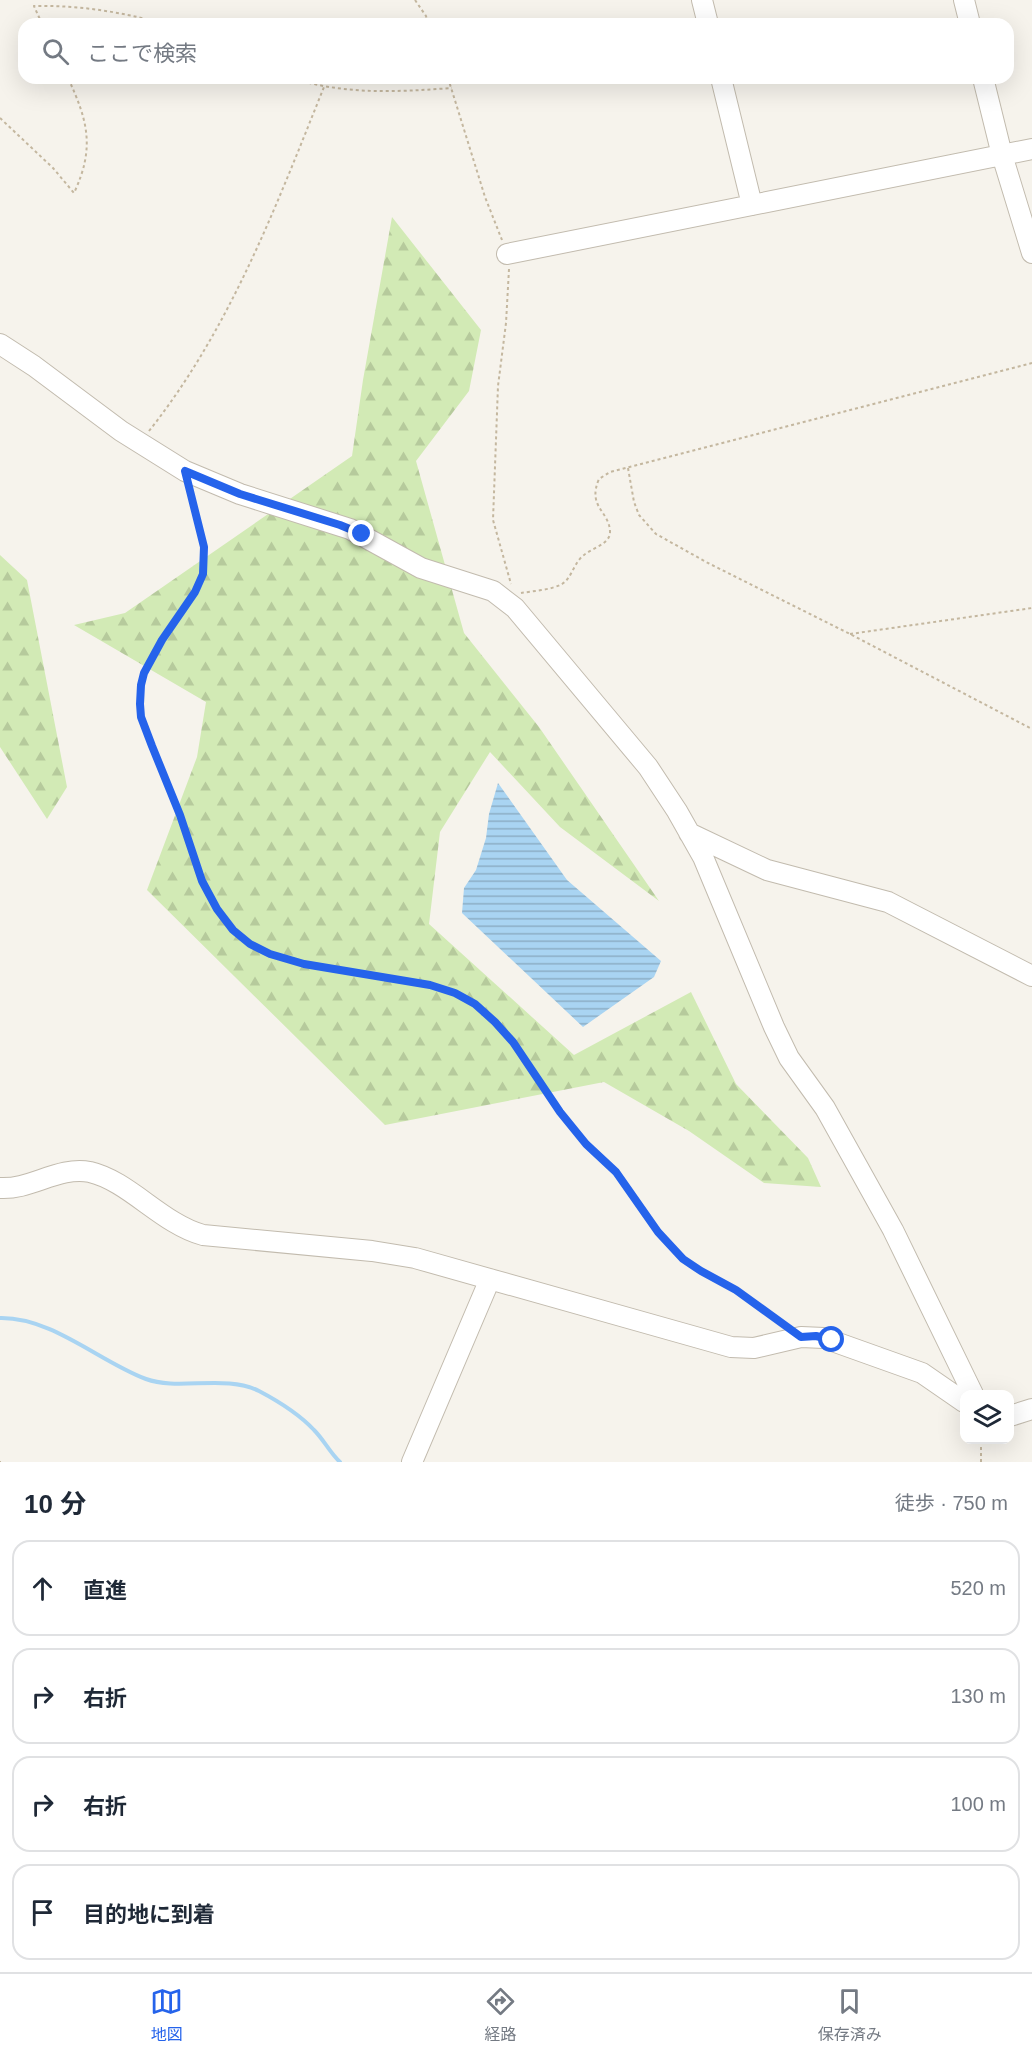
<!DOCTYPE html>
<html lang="ja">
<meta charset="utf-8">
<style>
:root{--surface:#fff;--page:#f2f2f3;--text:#1f2937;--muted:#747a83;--line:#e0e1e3;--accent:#2563eb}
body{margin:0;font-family:Arial,"Noto Sans JP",sans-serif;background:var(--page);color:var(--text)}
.controls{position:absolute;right:18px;bottom:18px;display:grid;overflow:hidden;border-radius:12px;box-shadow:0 6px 24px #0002}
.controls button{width:54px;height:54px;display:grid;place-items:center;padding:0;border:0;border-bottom:2px solid var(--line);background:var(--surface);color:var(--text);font:30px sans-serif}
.stop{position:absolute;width:18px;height:18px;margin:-14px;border:4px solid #2563eb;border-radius:50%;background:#fff}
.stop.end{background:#2563eb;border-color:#fff;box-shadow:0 2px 6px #0008}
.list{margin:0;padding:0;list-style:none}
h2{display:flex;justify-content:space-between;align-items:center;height:78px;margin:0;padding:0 24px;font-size:26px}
h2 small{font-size:20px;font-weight:400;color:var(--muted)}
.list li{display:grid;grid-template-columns:39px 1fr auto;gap:18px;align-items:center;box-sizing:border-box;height:96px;margin:0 12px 12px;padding:0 12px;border:2px solid var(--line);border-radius:18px}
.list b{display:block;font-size:22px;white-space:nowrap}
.list em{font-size:20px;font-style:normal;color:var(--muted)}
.icon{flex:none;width:33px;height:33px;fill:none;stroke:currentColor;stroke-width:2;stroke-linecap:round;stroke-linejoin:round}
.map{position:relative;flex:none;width:1032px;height:1462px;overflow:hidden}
.search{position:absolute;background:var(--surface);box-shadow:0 6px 24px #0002;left:18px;right:18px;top:18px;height:66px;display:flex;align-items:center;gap:15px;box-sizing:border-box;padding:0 21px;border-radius:18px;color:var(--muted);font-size:22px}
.sheet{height:510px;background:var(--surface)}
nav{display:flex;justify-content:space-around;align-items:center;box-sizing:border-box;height:84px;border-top:2px solid var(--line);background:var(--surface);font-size:16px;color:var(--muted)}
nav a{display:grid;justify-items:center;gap:3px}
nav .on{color:var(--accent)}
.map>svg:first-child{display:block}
.forest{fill:url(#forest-firs)}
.water{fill:url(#water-rules)}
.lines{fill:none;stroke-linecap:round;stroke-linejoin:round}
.stream{stroke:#a9d4f2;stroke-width:4}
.minor-casing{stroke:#c2bbae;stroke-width:22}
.path{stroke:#c4b79f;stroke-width:2;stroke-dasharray:3 3;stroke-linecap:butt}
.minor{stroke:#fff;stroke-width:20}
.route{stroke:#2563eb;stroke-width:8}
</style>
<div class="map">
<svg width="1032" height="1462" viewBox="0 0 1032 1462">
<defs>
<pattern id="forest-firs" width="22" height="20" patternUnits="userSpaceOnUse" patternTransform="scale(1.5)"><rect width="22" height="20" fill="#d2eab5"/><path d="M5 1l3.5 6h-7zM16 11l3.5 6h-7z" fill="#b6ca9c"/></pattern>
<pattern id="water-rules" width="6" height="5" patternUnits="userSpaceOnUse" patternTransform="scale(1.5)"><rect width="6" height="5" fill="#a9d4f2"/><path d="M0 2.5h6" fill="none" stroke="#8caec5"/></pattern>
</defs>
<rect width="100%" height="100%" fill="#f6f3ec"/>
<!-- forest -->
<path class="forest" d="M392,217L481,330L469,391L416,461L464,633L539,727L659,901L560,827L490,752L440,832L429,924L574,1055L691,992L736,1084L808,1158L821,1187L764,1183L689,1131L604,1082L385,1125L147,890L197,757L206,702L74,625L125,613L352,456L363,380Z
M0,555L27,580L67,787L47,819L0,747Z"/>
<!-- water -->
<path class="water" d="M498,783L567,880L661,961L654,977L583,1027L462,913L464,888L476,870L486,838L489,814Z"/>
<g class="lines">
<!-- stream -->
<path class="stream" d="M0,1318C52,1317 100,1362 146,1379C178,1391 226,1374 259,1391C278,1401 299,1414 314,1430C324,1440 330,1453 340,1462"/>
<defs>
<path id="minor" d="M702,0L708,24
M964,0L970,24
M721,78L752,205
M983,78L1002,155L1032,253
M507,254L1032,149
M0,344L34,366L121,431L185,471L240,494L350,529L421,568L493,591L515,608L648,767L677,811L703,857L774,1027L789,1058L825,1108L893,1230L973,1394
M689,833L767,870L888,902L1032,976
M0,1188C31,1190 58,1166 90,1172C129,1181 162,1224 203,1235L372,1251L415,1258L731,1347L754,1348L801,1337L824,1338L922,1373L964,1402
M1010,1416L1032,1409
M412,1462L490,1279"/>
</defs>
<!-- minor casing -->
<use href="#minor" class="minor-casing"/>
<!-- path -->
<path class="path" d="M415,0L426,16L428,24
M42,24L34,6C79,5 122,12 165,24
M291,78C346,95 395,92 452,88
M448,78L485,197L502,240
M0,118L53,168L74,193C95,148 88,121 68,78
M509,269L506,323L498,386L493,520L511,584
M149,431C230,329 276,206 324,87
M628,468L634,502L639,515L656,534L708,563L850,634L1032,729
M190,491C198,518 208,545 203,573C200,586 191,597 183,609C158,645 136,670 141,717C153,750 167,782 179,814C196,859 206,916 250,944C285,967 333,968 373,974C420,982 458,987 494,1021C522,1046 539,1082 561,1112C569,1123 578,1136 587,1145C598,1155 609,1163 619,1174C638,1197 651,1225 671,1247C690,1267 715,1276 737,1291C753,1302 768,1314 783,1325
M521,593C533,591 551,590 562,584C572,578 574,562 584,555C592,548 611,544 610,531C609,511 587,507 599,479L610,472L1032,363
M850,634L1032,608
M0,1462H1
M981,1462V1440"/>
<!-- minor -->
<use href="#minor" class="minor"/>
</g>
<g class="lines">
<!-- route -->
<path class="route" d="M362,534L340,525L240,494L185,471L204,547L203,574L195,592L162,640L144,673L141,685L140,704L141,717L152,746L180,815L202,881L217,909L233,930L250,944L270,954L304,964L430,985L455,993L475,1004L495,1022L513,1042L560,1112L586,1144L616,1172L658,1232L683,1259L701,1271L736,1290L801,1337L816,1336L832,1340"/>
</g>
</svg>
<div class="controls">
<button><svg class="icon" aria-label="layers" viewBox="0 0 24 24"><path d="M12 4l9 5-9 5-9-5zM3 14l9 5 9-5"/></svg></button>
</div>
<div class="stop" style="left:832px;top:1340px"></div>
<div class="stop end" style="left:362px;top:534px"></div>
<div class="search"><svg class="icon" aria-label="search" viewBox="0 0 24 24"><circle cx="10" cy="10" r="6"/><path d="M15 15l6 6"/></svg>ここで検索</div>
</div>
<section class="sheet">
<h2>10 分<small>徒歩 · 750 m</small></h2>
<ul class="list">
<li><svg class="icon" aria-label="ahead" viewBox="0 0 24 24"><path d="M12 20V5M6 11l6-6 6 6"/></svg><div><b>直進</b></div><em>520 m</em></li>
<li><svg class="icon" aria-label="right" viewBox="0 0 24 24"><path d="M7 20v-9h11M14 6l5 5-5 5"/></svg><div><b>右折</b></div><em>130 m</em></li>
<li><svg class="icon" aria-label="right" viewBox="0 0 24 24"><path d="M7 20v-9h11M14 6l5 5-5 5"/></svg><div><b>右折</b></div><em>100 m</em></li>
<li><svg class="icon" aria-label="arrive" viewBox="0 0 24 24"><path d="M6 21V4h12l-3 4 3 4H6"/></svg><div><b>目的地に到着</b></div></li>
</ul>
</section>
<nav>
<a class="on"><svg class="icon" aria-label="map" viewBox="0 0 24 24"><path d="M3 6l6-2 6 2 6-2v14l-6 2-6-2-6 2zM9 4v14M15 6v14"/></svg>地図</a>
<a><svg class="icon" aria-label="directions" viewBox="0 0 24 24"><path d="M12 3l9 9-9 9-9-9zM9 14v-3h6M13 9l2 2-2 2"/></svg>経路</a>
<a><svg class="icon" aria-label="saved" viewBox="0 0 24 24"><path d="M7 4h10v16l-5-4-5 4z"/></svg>保存済み</a>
</nav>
